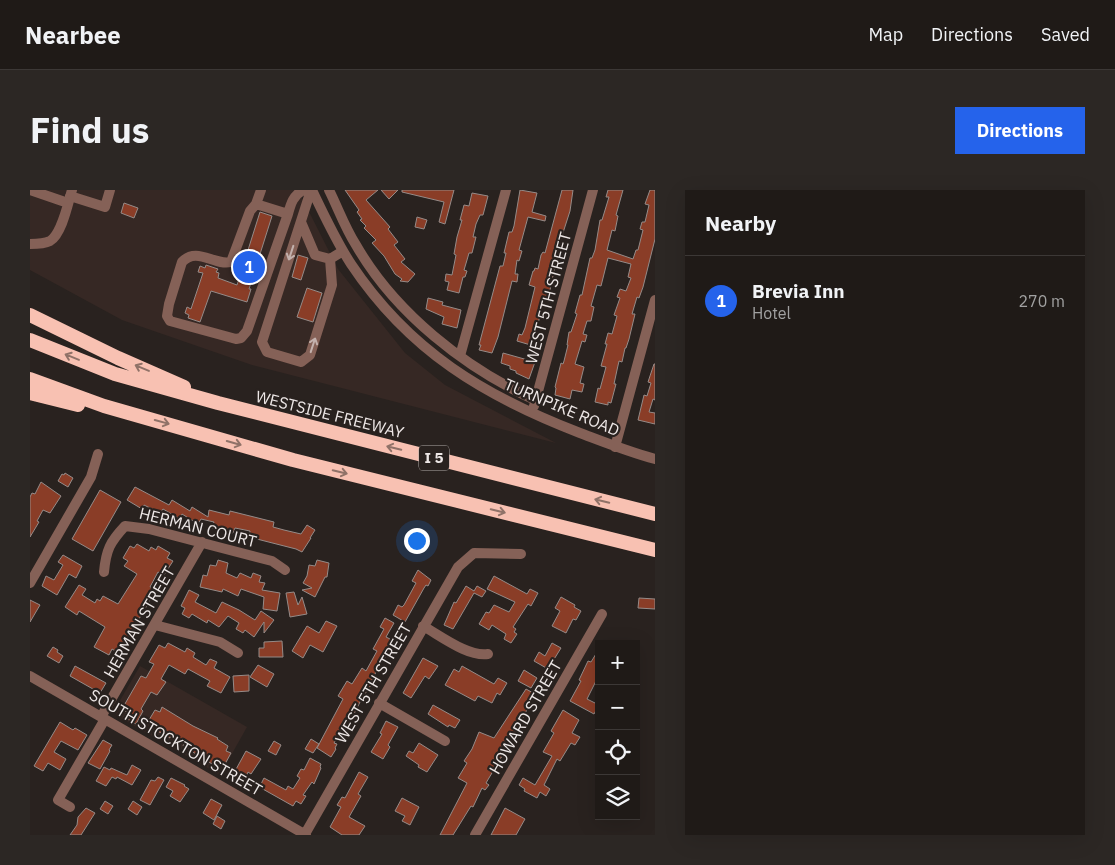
<!DOCTYPE html>
<meta charset="utf-8">
<style>
:root{--surface:#1f1a17;--page:#2c2724;--text:#f1f3f6;--muted:#a1a1a1;--line:#3c3836;--accent:#2563eb}
body{margin:0;font-family:"IBM Plex Sans",sans-serif;background:var(--page);color:var(--text)}
.controls{position:absolute;right:15px;bottom:15px;display:grid;overflow:hidden;border-radius:0px;box-shadow:0 5px 20px #0002}
.controls button{width:45px;height:45px;display:grid;place-items:center;padding:0;border:0;border-bottom:1px solid var(--line);background:var(--surface);color:var(--text);font:25px sans-serif}
.you{position:absolute;left:386px;top:350px;width:18px;height:18px;margin:-12px;border:4px solid #fff;border-radius:50%;background:#1a73e8;box-shadow:0 0 0 8px #1a73e833}
.badge{display:grid;place-items:center;width:32px;height:32px;border-radius:50%;background:var(--accent);color:#fff;font-size:16px;font-weight:700}
.pin{position:absolute;translate:-50% -50%;border:2px solid #fff;box-shadow:0 1px 5px #0006}
.list{margin:0;padding:0;list-style:none}
h2{display:flex;justify-content:space-between;align-items:center;height:65px;margin:0;padding:0 20px;font-size:21px}
h2 small{font-size:16px;font-weight:400;color:var(--muted)}
.list li{display:grid;grid-template-columns:32px 1fr auto;gap:15px;align-items:center;box-sizing:border-box;height:90px;padding:0 20px;border-top:1px solid var(--line)}
.list b{display:block;font-size:19px;white-space:nowrap}
.list p{margin:0;font-size:16px;white-space:nowrap;color:var(--muted)}
.list em{font-size:16px;font-style:normal;color:var(--muted)}
.icon{flex:none;width:28px;height:28px;fill:none;stroke:currentColor;stroke-width:2;stroke-linecap:round;stroke-linejoin:round}
.map{position:relative;flex:none;width:625px;height:645px;overflow:hidden;border-radius:0px}
header{display:flex;align-items:center;gap:30px;box-sizing:border-box;height:70px;padding:0 25px;background:var(--surface);border-bottom:1px solid var(--line)}
header strong{font-size:24px}
nav{display:flex;gap:28px;margin-inline-start:auto;font-size:18px}
.intro{display:flex;align-items:center;justify-content:space-between;box-sizing:border-box;height:120px;padding:0 30px}
h1{margin:0;font-size:35px}
.button{padding:12px 22px;border-radius:0px;background:var(--accent);color:#fff;font-size:18px;font-weight:700}
main{display:flex;gap:30px;padding:0 30px}
aside{flex:1;background:var(--surface);border-radius:0px;box-shadow:0 5px 20px #0002}
.map>svg:first-child{display:block}
.built{fill:#362824}
.building{fill:#8a3d27;stroke:#958b88}
.lines{fill:none;stroke-linecap:round;stroke-linejoin:round}
.minor{stroke:#856157;stroke-width:10}
.highway{stroke:#f8c1b2;stroke-width:14}
.oneway{stroke:#c3b1ad}
.oneway2{stroke:#907268}
.labels{text-anchor:middle;stroke-width:4.5;stroke-linejoin:round;paint-order:stroke}
.shield{fill:#29221f;stroke:#b2acaa;stroke-width:1}
.shield-label{font-size:15px;font-weight:bold;fill:#ede7e6}
.street-label{font-size:16px;fill:#ede7e6;stroke:#29221f}
</style>
<header>
<strong>Nearbee</strong>
<nav><a>Map</a><a>Directions</a><a>Saved</a></nav>
</header>
<div class="intro"><h1>Find us</h1><a class="button">Directions</a></div>
<main>
<div class="map">
<svg width="625" height="645" viewBox="0 0 625 645">
<rect width="100%" height="100%" fill="#29221f"/>
<!-- built -->
<path class="built" d="M0,0H268L308,79L375,163L415,195L526,253L222,175L92,130L0,80Z
M110,476L217,537L190,585L87,526L85,519Z"/>
<!-- building -->
<path class="building" d="M315,0H348L336,10L360,37L358,39L368,52L364,55L375,69L371,72L385,84L378,92L370,91L372,89L365,84L354,66L342,53L346,50L334,38L336,36L330,30L332,29L327,22L329,20Z
M351,0H368L359,9Z
M372,0H424L415,34L409,32L414,12L372,2Z
M490,0L507,3L502,22L516,26L515,31L498,27L489,60L492,61L489,71L487,70L485,84H488L487,92L482,91L468,147L462,163L449,160L451,155H449L470,76H473L476,63H474L479,42H482L484,36Z
M532,0H543L540,21L531,49L520,100L517,107H515L506,141L504,148H506L504,156L487,151L489,144L492,145L495,138L505,97L499,95L503,81H504L505,78L508,79L511,65L513,62L515,63Z
M578,0H593L586,25L588,26L585,41L582,40L577,60L603,69L606,60H608L613,40L610,39L612,32H615L619,15L615,14L620,0H625V49L613,97L609,108L607,107L602,124H605L599,149L596,158H595L592,172L589,171L587,180L584,194H586L581,213L578,212V215L565,212L568,198L570,199L576,177L571,176L577,154H575L578,143L582,144L587,126L584,125L590,108L587,107L590,99L596,101L601,88L598,87L601,74L578,68L571,96L567,95L561,116L564,117L561,131H557L553,144L557,145L555,152L552,151L545,174L554,177L550,193L554,194L552,202L542,200L540,209L525,205L526,198L525,197L531,173L533,174L534,171L538,155H537L538,148L539,142H541L547,124L545,123L550,105H552L560,68H562L565,60L570,30H572L579,7H576Z
M442,3L458,6L453,25H450L446,34L443,47H446L442,63H439L437,70L434,80L437,81L435,87H433L429,103L417,100L419,92L415,91L416,84L422,85L426,65L424,64L427,47L432,30H430L434,15L439,16Z
M94,13L108,18L104,28L91,23Z
M230,22L242,26L219,99H221L217,112L181,101L170,132L158,128L159,125L155,123L157,117L161,119L173,83L168,82L170,76L175,78L176,75L188,79L186,82L189,83L188,88L207,95Z
M387,27L397,30L394,39L385,37Z
M268,65L278,68L271,90L262,87Z
M277,98L292,103L283,132L267,127Z
M398,108L413,112L412,115L431,120L427,138L412,134L414,127L396,119Z
M473,163L505,172L499,189L486,183V181L480,179V176L471,173Z
M624,174H625V210L623,209L619,222L625,223V234L608,230L614,205L617,206L621,193L618,192Z
M35,283L43,288L38,297L28,291L32,284L34,285Z
M11,292L31,306L20,323L13,320L7,331L9,332L0,347V307L2,303L5,304Z
M105,297L139,315L142,310L160,321L162,317L178,327L179,320L199,325L200,321L244,332L243,337L254,340L271,344L277,335L285,340L280,348H281L272,362L266,359L219,347L220,341L205,338L203,343L182,338L184,332L171,329L168,334L152,324L150,329L133,319L130,323L114,315L112,319L97,310Z
M70,300L91,312L63,361L42,349Z
M107,354L119,361L121,357L126,360L128,356L140,363L137,368L143,371L134,385L128,382L120,397L126,400L89,463L82,459L79,465L64,457L75,437L49,421L47,425L35,417L49,395L56,399L52,405L65,413L67,409L70,411L73,406L88,414L107,384L94,376L98,371L93,368L100,356L104,358Z
M33,365L52,376L46,388L39,384L27,405L12,396L16,386L24,390L33,375L28,372Z
M188,370L198,373L196,383L207,388L210,383L221,388L223,383L231,386L229,392L235,393L232,400L250,403L247,421L233,419L234,407L211,399L208,406L193,399L192,402L170,397L173,385L177,386L180,375L186,376Z
M287,370L299,373L297,387H295L285,407L272,400L282,398L273,393L277,386L279,375L285,376Z
M388,380L401,390L398,396L396,395L394,398L375,432L363,425L368,415L372,417L374,415L386,393L382,391Z
M464,386L497,404L500,399L508,403L501,416L498,414L483,437L486,439L484,442L487,444L481,453L474,449L476,444L462,435L459,440L449,434L456,422L459,423L464,415L479,422L485,412L457,399Z
M436,396L444,401L447,396L456,401L452,407L444,403L423,439L414,435L424,412L426,413Z
M159,400L169,405L165,412L186,423L192,412L209,420L225,430L231,421L244,430L234,443V432L224,447L215,440L213,443L206,439L209,433L198,426L189,437L178,430L177,433L162,424L159,428L152,424L155,418L151,416Z
M264,402L268,415L272,407L277,424L260,427L256,403Z
M531,407L545,415L544,417L551,421L546,430L543,429L536,443L522,436L530,421L525,418Z
M609,408L625,409V419L608,418Z
M0,410L10,415L0,432Z
M355,428L364,433L356,447L360,449L359,456L363,457L349,476L342,490L344,491L332,508L320,532L317,531L304,553L307,554L305,558L306,559L301,567L287,558L313,509L308,506L317,491L322,494L332,478L336,481L347,461L343,459L354,439L350,437Z
M296,431L307,436L293,462L280,455L273,468L262,461L277,436L289,443Z
M252,451L253,467H229V458H234V452Z
M138,453L155,462L157,458L165,463L163,467L176,475L180,469L187,472L184,478L200,487L191,503L177,496L180,491L158,479L155,484L139,475L131,489L136,492L127,505L121,502L111,519L113,521L106,534L94,527L97,522L92,519L111,486L116,488L124,474L119,472L129,455L135,458Z
M522,453L531,458L518,479L504,471L509,462L515,466Z
M23,457L28,460L27,462L33,466L29,473L17,466Z
M569,459V485L557,509L569,515L564,524L540,511L551,491L549,490L558,471L561,472Z
M393,468L408,476L399,489L395,486L381,508L373,503Z
M228,475L244,484L237,497L220,487Z
M45,476L76,493L70,503L40,486Z
M432,476L464,494L468,488L477,493L470,505L467,503L462,513L448,506L445,511L415,495L424,479L429,482Z
M494,480L507,488L501,498L488,491Z
M219,485V501L204,502L203,486Z
M496,499L505,504L482,549L478,547L471,559L475,561L456,593L459,595L455,600L452,598L443,617L441,616L423,645H410L437,593L428,588L437,573L434,571L442,559L449,542L464,548Z
M403,515L430,530L425,538L419,535L418,537L398,524Z
M132,517L163,536L188,548L187,549L198,556L196,561L201,563L195,574L192,572L187,577L153,556L155,552L142,545L140,548L122,538L124,534L119,530L125,520L130,522Z
M533,520L549,530L542,543L550,547L545,555L541,553L530,571L527,569L514,595L520,599L516,606L510,602L507,608L494,601L495,599L489,595L493,588L505,595L522,566L513,562L524,543L521,541Z
M356,531L368,537L358,555L360,557L353,569L341,562L352,544L350,543Z
M30,532L43,540L45,538L57,545L48,560L31,551L24,562L36,569L30,580L18,573L13,581L4,576Z
M281,549L289,554L283,563L275,559Z
M73,550L82,555L79,560L80,561L70,579L58,573Z
M244,551L251,555L246,565L238,561Z
M389,553L408,565L397,582L388,577L389,575L376,566L379,561L383,563Z
M216,561L231,569L221,584L218,582L215,589L204,583Z
M280,568L291,574L290,577L291,578L284,594L282,592L273,605L276,606L271,614L266,611L263,616L231,598L233,595L231,594L234,588L256,600L258,596L263,599L270,588L267,586L271,579L274,580Z
M102,575L111,580L102,595L87,587L86,589L82,587L76,596L66,591L74,577L80,580L81,578L97,585Z
M329,582L338,587L328,604L331,606L319,627L335,636L329,645H312L300,637L311,617L307,615L312,607L315,608Z
M128,587L134,590L120,615L110,610L121,590L125,591Z
M141,588L155,595L154,596L159,599L150,612L140,606L143,601L136,597Z
M372,608L389,617L380,635L372,631L375,626L365,621Z
M181,609L192,615L184,630L173,623Z
M75,611L83,616L78,624L70,619Z
M103,611L112,617L107,625L98,619Z
M56,618L65,623L51,645H40L47,635L48,627Z
M475,618L495,629L486,645H461Z
M187,626L195,631L191,639L183,634Z"/>
<g class="lines">
<!-- minor -->
<path class="minor" d="M0,0L38,13
M281,0L232,152L237,162L271,172L280,165L302,95L300,69
M282,0C294,25 306,51 321,74C379,161 454,206 550,243C574,252 599,262 625,269
M299,0C308,18 315,38 326,55C365,123 435,178 505,210
M40,6L75,17L80,0
M226,14L231,0
M258,24L226,14L220,21L201,72C184,76 167,56 152,72L139,114L137,126L140,131L206,149L211,148L217,141L258,24C261,13 263,6 273,0
M271,32L285,65L300,69L313,61
M0,54C7,54 14,54 20,51C32,44 38,13 42,0
M430,166L476,0
M504,216L563,0
M585,257L625,110
M74,382C76,360 80,352 95,336L119,339L242,371L255,380
M0,393L61,287L68,264
M125,435L190,452L208,463
M393,436C411,446 438,467 458,464
M0,486L276,645
M349,513L415,551
M71,527L172,352
M40,617L28,610L75,529
M275,644L428,377L444,363L491,364
M445,645L572,424"/>
<!-- highway -->
<path class="highway" d="M0,125L88,168L154,197
M0,150L85,184L188,213L625,324
M0,189L74,216L263,270L625,360
M0,203L48,215"/>
</g>
<!-- one-way arrows -->
<defs><path id="oneway-shaft" d="M-6 0H5M1.5-3L5.5 0L1.5 3" fill="none" stroke-width="1.6" stroke-linecap="round" stroke-linejoin="round" transform="scale(1.25)"/></defs>
<g class="oneway">
<use href="#oneway-shaft" transform="translate(261 63) rotate(108)"/>
<use href="#oneway-shaft" transform="translate(283 155) rotate(-72)"/>
</g>
<g class="oneway2">
<use href="#oneway-shaft" transform="translate(42 167) rotate(-158)"/>
<use href="#oneway-shaft" transform="translate(112 178) rotate(-157)"/>
<use href="#oneway-shaft" transform="translate(132 232) rotate(15)"/>
<use href="#oneway-shaft" transform="translate(204 253) rotate(16)"/>
<use href="#oneway-shaft" transform="translate(364 258) rotate(-166)"/>
<use href="#oneway-shaft" transform="translate(310 282) rotate(14)"/>
<use href="#oneway-shaft" transform="translate(572 311) rotate(-166)"/>
<use href="#oneway-shaft" transform="translate(468 321) rotate(14)"/>
</g>
<g class="labels">
<!-- shield labels -->
<rect class="shield" x="389" y="255.5" width="30" height="25" rx="4"/>
<g class="shield-label">
<text x="404" y="273">I 5</text>
</g>
<!-- street labels -->
<g class="street-label">
<text transform="translate(518 108) rotate(-75)" y="6">WEST 5TH STREET</text>
<text transform="translate(532 217) rotate(23)" y="6">TURNPIKE ROAD</text>
<text transform="translate(300 224) rotate(14)" y="6">WESTSIDE FREEWAY</text>
<text transform="translate(168 337) rotate(14)" y="6">HERMAN COURT</text>
<text transform="translate(109 432) rotate(-60)" y="6">HERMAN STREET</text>
<text transform="translate(343 493) rotate(-60)" y="6">WEST 5TH STREET</text>
<text transform="translate(495 527) rotate(-60)" y="6">HOWARD STREET</text>
<text transform="translate(146 552) rotate(30)" y="6">SOUTH STOCKTON STREET</text>
</g>
</g>
</svg>
<div class="controls">
<button>+</button>
<button>−</button>
<button><svg class="icon" aria-label="locate" viewBox="0 0 24 24"><circle cx="12" cy="12" r="6"/><path d="M12 2v4M12 18v4M2 12h4M18 12h4"/></svg></button>
<button><svg class="icon" aria-label="layers" viewBox="0 0 24 24"><path d="M12 4l9 5-9 5-9-5zM3 14l9 5 9-5"/></svg></button>
</div>
<div class="you"></div>
<div class="pin badge" style="left:219px;top:77px">1</div>
</div>
<aside>
<h2>Nearby<small></small></h2>
<ul class="list">
<li><span class="badge">1</span><div><b>Brevia Inn</b><p>Hotel</p></div><em>270 m</em></li>
</ul>
</aside>
</main>
